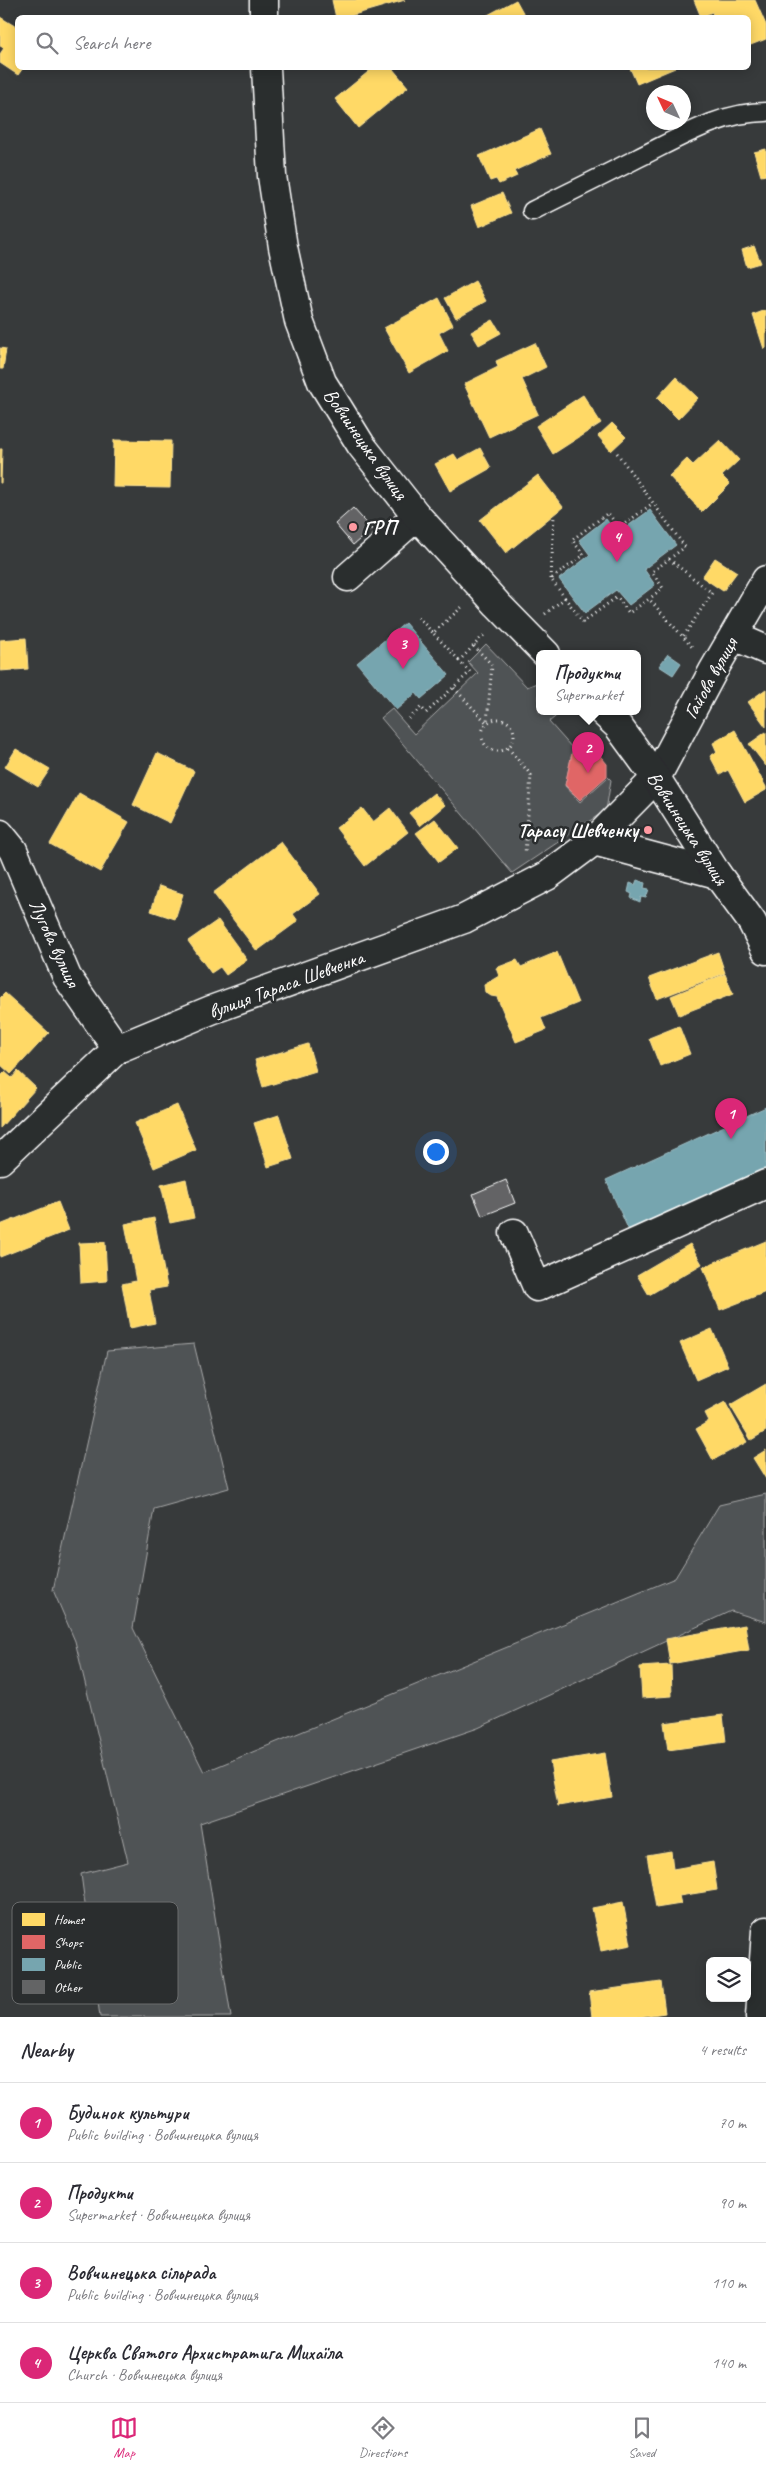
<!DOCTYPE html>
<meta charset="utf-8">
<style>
:root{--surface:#fff;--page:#f7f7f7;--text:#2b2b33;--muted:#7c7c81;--line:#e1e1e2;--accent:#db2777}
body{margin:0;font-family:Caveat,sans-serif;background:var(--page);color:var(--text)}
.controls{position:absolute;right:15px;bottom:15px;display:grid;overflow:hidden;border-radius:8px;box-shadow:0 2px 12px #0003}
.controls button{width:45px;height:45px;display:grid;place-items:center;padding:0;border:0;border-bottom:1px solid var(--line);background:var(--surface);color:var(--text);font:25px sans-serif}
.compass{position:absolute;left:646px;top:85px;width:45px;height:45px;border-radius:50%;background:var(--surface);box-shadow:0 2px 12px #0003;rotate:314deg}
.you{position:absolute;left:435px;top:1151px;width:18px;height:18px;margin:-12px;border:4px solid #fff;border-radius:50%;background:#1a73e8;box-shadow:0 0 0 8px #1a73e833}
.badge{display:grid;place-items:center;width:32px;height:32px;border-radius:50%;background:var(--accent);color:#fff;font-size:16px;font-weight:700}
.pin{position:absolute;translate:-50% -41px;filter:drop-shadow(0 1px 2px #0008)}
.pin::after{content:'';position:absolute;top:26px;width:18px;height:15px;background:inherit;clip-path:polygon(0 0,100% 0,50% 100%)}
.popup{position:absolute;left:536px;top:650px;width:105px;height:65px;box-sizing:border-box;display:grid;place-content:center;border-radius:8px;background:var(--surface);filter:drop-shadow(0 1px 4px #0005);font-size:16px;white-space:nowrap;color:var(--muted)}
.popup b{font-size:19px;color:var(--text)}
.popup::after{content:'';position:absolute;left:50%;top:100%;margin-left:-10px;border:10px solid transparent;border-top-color:var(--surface)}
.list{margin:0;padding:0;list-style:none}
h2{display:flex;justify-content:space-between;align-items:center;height:65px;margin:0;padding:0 20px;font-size:21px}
h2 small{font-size:16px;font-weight:400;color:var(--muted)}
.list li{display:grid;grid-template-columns:32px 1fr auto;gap:15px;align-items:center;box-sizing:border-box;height:80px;padding:0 20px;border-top:1px solid var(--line)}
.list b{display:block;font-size:19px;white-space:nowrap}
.list p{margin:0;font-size:16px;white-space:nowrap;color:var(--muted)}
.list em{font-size:16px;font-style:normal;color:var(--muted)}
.icon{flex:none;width:28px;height:28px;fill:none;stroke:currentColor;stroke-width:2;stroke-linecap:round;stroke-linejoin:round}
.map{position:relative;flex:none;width:766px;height:2017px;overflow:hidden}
.search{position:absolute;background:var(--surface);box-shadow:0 2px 12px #0003;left:15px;right:15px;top:15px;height:55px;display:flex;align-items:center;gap:12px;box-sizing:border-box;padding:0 18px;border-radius:8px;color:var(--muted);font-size:19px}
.sheet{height:385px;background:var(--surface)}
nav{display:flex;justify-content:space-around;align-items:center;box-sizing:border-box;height:70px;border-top:1px solid var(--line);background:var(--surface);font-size:14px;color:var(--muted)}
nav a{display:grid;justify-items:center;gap:2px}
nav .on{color:var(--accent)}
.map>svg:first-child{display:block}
.green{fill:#505354;stroke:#a8a9aa}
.homes{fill:#ffd966;stroke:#ffe494}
.shops{fill:#e06666;stroke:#e99494}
.public{fill:#76a5af;stroke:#9fc0c7}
.building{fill:#636465;stroke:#fff}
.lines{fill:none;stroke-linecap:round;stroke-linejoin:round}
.service-casing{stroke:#fff;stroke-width:21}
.minor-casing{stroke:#fff;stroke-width:31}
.tertiary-casing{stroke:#fff;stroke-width:31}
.path{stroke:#fff;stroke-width:3;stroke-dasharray:1 4;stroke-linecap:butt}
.service{stroke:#2a2d2e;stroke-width:18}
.minor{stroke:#2a2d2e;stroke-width:28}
.tertiary{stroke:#2a2d2e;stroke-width:28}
.poi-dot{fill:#ff9aa2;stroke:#2a2d2e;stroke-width:2}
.labels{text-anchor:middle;stroke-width:5;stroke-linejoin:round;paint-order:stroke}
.street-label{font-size:20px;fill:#fff;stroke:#2a2d2e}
.poi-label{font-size:20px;font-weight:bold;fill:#fff;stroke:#2a2d2e;text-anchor:start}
.key{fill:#2a2d2e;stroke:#6a6c6d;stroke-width:1}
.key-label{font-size:14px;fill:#fff}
</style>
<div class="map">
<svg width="766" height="2017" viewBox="0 0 766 2017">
<rect width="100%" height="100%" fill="#373a3b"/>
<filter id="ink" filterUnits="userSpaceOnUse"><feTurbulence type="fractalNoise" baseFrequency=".02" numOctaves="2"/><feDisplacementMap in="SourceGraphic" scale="10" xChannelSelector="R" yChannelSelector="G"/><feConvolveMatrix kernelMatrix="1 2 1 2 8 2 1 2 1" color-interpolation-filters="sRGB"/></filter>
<g filter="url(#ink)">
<!-- green -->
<path class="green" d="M486,644L527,687L539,682V712H561L549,722L573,749L565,786L580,802L608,777L611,780L606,810L512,873L381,718L392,709L414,734L478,673L468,662Z
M194,1344L229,1488L154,1509L133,1628L204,1772L675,1578L719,1505L766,1494V1622L731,1611L478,1728L200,1823L231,2017H100L81,1874L128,1862L75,1641L53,1590L107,1351Z"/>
<!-- homes -->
<path class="homes" d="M332,0H405L343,18H336Z
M516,0L526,18H482Z
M694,0H755L766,25V39L748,46V18H714L712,12L701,17Z
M0,17L18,28V68H23L18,75L0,63V54L4,48L0,46Z
M373,68H392L408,87L358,128L335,99Z
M630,68H675L637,84Z
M540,129L551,154L514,171L517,176L499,184L496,179L490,181L479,156Z
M766,149V175L761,176L754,152Z
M502,193L511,213L479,227L471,206Z
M754,246L761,263L747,267L742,250Z
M475,281L486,301L456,318L445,298Z
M439,298L453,325L439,333L448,351L409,373L384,328Z
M766,310V348L764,349L753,315Z
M493,320L501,333L479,345L471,332Z
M535,343L546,367L522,379L538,414L489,437L464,384L498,367L496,361Z
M0,348L6,349L3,369H0Z
M676,377L698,398L678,419L657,398Z
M583,395L601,423L553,454L536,426Z
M612,423L626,437L611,451L598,436Z
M114,440L171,441L170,488L113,487Z
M720,440L739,460L722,476L730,484L702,512L669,476L687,459L693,465Z
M480,448L491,468L450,491L435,464L454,454L458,460Z
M0,449H2L1,483H0Z
M538,475L563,507L506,553L480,520Z
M715,558L737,572L723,591L702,577Z
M26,638L28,669L0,671V640Z
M766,689V727L748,702Z
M735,730L766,787V790L745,802L728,770L720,775L710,756L717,752L713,743Z
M766,732V766L749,744Z
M16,749L50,769L38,787L5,767Z
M157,753L194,771L170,823L133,805Z
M79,793L129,822L100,872L50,844Z
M434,793L445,805L420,826L409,813Z
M362,808L373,822L390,808L408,832L365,866L336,828Z
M435,819L458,848L439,862L416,833Z
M281,842L320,894L293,914L298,921L257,951L213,893Z
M159,886L183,894L175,919L151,911Z
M218,920L247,960L226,975L220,967L211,973L188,941Z
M557,952L578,1003L541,1018L546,1030L516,1042L497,997L491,996L485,992L484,985L499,976L496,968L517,960L521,967Z
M718,952L725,973L657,999L649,978Z
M725,974L733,994L679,1015L671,996Z
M5,993L49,1033L11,1074L0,1064V998Z
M679,1026L690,1054L660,1066L649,1038Z
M308,1044L316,1071L263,1087L255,1060Z
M18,1071L36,1088L0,1128V1077L5,1072L12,1078Z
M177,1105L196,1150L154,1168L135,1123Z
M279,1115L293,1159L268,1167L254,1123Z
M186,1179L194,1218L170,1223L161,1185Z
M58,1202L69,1230L0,1257V1225Z
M154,1218L167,1287L149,1290L155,1323L130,1328L122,1284L136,1281L125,1224Z
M766,1241V1292L720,1310L703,1267Z
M105,1242L107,1281L81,1283L79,1243Z
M690,1244L702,1264L649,1295L637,1275Z
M712,1329L728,1366L696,1380L680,1343Z
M766,1384V1431L751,1440L730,1405Z
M725,1402L747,1442L713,1460L696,1429L709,1421L705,1413Z
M766,1450V1479L753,1458Z
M745,1625L749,1650L670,1664L666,1639Z
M671,1665L672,1696L642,1698L640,1667Z
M723,1715L726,1742L668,1750L664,1723Z
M605,1753L612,1797L558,1806L550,1762Z
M671,1851L673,1869L713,1862L717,1890L679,1896L681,1904L656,1908L647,1855Z
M623,1902L631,1945L601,1951L592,1908Z
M661,1982L665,2013L638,2017H592L589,1992Z"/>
<!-- shops -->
<path class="shops" d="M573,749L597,752L607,764V776L580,800L565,785Z"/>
<!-- public -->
<path class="public" d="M650,510L676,545L644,569L655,585L629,605L616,590L585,613L559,579L590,555L579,540L606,519L617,534Z
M405,623L449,675L421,699L416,693L396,710L357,663Z
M668,654L681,663L673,675L659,666Z
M637,880L645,883L644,888L649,889L646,898L641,897L640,902L631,898L632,894L628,892L630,883L635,885Z
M766,1107V1171L630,1233L606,1180Z"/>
<!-- building -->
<path class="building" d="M353,508L372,529L353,545L335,524Z
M506,1180L515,1203L482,1216L473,1194Z"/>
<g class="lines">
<defs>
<path id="service" d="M532,211C568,193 603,176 638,158C679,138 720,112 766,112"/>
<path id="minor" d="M348,577L417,516
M734,636L766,650
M0,834L13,850L67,977L117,1049
M594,841L717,874
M0,1160L117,1049L211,1010L464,919L547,876L594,841L656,778L713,671L766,580
M514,1233L537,1287L766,1184"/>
<path id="tertiary" d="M264,0V18
M266,68L272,176L283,247L299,321L322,382L361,445L417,516L497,604L546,654
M603,712L618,726L656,778L717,874L752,922L766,950
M760,2017L766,1931"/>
</defs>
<!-- service casing -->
<use href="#service" class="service-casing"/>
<!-- minor casing -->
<use href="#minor" class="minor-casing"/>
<!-- tertiary casing -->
<use href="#tertiary" class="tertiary-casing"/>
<!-- path -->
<path class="path" d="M617,453L685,547L652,572L663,588L649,599
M669,559L712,593L683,637
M551,579L554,515
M565,598L551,579L584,555L572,540L608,513L619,528L653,503
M545,614L565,598L583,622L617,597L629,613L649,599L693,648
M418,617L433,633
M474,646L492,665L487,722
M459,660L433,633L462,607
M454,688L486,722
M482 735a16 16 0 1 1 32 0a16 16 0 1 1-32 0Z
M409,719L421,707L426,713L470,672L459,661L486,633
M508,748L531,775L525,854"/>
<!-- service -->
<use href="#service" class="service"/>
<!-- minor -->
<use href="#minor" class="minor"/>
<!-- tertiary -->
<use href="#tertiary" class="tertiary"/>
</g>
</g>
<!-- markers -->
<g class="poi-dot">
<circle cx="353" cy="527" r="5"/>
<circle cx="648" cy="830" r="5"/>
</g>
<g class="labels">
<!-- street labels -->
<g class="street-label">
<text transform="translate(366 444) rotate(55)" y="7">Вовчинецька вулиця</text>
<text transform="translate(710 678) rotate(-61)" y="7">Гайова вулиця</text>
<text transform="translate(688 828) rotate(57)" y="7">Вовчинецька вулиця</text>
<text transform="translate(55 943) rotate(65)" y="7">Лугова вулиця</text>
<text transform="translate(286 984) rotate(-20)" y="7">вулиця Тараса Шевченка</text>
</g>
<!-- poi labels -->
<g class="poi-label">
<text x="363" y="534">ГРП</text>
<text x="638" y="837" text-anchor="end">Тарасу Шевченку</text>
</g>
</g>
<!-- legend -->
<rect x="12" y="1902" width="166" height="102" rx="8" class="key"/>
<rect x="22" y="1913" width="23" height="13" fill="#ffd966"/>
<rect x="22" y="1935" width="23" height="14" fill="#e06666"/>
<rect x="22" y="1958" width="23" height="13" fill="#76a5af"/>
<rect x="22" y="1980" width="23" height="14" fill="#636465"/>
<g class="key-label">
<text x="54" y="1924">Homes</text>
<text x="54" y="1947">Shops</text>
<text x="54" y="1969">Public</text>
<text x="54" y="1992">Other</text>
</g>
</svg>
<div class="controls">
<button><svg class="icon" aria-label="layers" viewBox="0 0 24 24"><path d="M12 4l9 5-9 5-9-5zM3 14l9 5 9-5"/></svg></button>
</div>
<svg class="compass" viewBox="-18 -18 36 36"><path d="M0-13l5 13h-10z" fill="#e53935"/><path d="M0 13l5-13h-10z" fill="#7c7c81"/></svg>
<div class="you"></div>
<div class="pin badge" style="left:731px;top:1139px">1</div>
<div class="pin badge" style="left:588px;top:773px">2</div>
<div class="popup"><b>Продукти</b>Supermarket</div>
<div class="pin badge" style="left:403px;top:669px">3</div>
<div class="pin badge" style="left:617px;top:562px">4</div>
<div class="search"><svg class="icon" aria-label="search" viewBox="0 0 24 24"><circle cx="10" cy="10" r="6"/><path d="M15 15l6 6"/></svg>Search here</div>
</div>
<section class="sheet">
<h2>Nearby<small>4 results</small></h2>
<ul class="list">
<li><span class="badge">1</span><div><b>Будинок культури</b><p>Public building · Вовчинецька вулиця</p></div><em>70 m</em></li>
<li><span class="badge">2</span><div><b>Продукти</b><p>Supermarket · Вовчинецька вулиця</p></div><em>90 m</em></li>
<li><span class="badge">3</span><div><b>Вовчинецька сільрада</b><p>Public building · Вовчинецька вулиця</p></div><em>110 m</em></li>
<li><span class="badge">4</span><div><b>Церква Святого Архистратига Михаїла</b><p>Church · Вовчинецька вулиця</p></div><em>140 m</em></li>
</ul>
</section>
<nav>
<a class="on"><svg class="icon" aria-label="map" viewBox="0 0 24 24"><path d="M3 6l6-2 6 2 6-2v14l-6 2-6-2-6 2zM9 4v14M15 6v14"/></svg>Map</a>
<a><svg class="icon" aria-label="directions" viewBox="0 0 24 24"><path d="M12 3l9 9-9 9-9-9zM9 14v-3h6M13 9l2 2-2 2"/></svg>Directions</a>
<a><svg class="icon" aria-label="saved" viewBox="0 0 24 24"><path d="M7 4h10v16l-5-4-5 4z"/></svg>Saved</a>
</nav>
